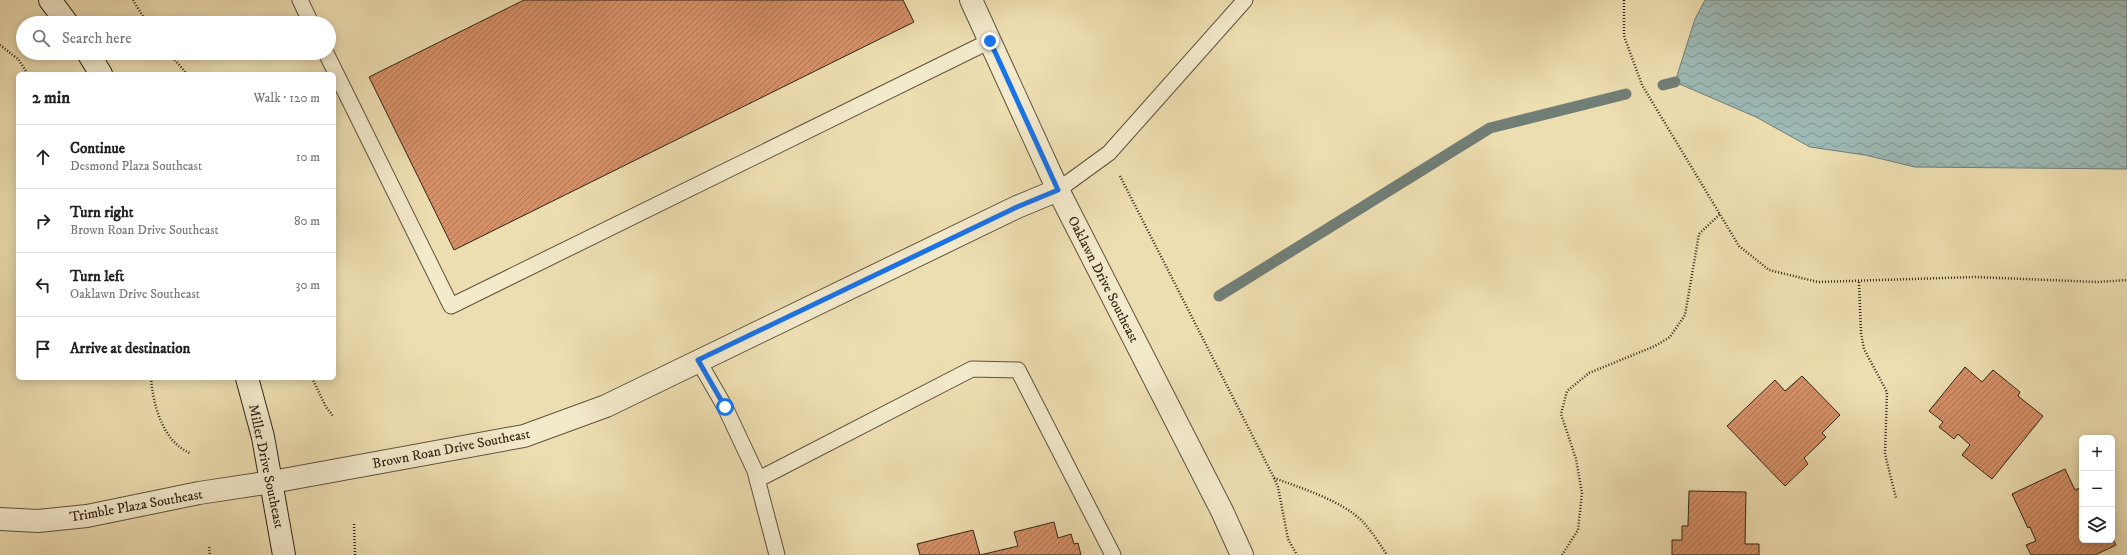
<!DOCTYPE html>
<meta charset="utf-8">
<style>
:root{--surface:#fff;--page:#f2f2f2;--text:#222;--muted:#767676;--line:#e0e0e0}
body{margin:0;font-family:"IM FELL DW Pica",serif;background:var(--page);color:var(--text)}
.controls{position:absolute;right:12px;bottom:12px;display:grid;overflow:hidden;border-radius:6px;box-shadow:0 2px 10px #0003}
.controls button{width:36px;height:36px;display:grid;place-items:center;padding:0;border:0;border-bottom:1px solid var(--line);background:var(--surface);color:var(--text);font:20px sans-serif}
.stop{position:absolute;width:12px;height:12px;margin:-9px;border:3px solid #1a73e8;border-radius:50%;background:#fff}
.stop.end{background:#1a73e8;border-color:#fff;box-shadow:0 1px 4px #0008}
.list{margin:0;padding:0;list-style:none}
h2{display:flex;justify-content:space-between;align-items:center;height:52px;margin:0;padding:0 16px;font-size:17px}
h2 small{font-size:13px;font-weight:400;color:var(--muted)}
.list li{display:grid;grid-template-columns:26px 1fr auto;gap:12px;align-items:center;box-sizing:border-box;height:64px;padding:0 16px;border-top:1px solid var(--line)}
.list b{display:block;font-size:15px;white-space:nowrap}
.list p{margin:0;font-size:13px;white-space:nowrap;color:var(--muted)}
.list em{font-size:13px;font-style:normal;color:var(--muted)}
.icon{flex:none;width:22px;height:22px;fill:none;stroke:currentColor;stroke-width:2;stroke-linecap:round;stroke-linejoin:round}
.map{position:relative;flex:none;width:2127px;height:555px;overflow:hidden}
.search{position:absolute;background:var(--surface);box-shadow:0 2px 10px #0003;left:16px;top:16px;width:320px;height:44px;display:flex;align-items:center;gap:10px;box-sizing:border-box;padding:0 14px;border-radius:22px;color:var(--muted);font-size:15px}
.panel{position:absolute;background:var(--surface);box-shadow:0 2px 10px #0003;left:16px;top:72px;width:320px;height:308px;border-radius:6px}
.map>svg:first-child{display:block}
.water{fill:url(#water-waves);stroke:#717e76}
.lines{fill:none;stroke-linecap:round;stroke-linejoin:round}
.stream{stroke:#717e76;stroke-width:11}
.building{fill:url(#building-hatch);stroke:#302415}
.service-casing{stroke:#5f523c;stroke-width:17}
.minor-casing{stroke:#5f523c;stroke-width:24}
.secondary-casing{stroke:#302415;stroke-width:24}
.path{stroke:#302415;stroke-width:2.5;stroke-dasharray:1 2;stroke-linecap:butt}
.service{stroke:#f3eacc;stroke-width:15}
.minor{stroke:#f3eacc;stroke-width:22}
.secondary{stroke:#f3eacc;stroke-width:22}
.route{stroke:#1a73e8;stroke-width:5}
.labels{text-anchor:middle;stroke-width:3.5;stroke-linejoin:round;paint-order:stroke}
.street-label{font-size:14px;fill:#302415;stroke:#f3eacc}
</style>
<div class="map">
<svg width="2127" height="555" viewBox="0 0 2127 555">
<defs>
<pattern id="water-waves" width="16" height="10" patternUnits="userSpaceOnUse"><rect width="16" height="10" fill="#9dbab6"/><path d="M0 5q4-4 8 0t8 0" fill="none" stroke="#809793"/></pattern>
<pattern id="building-hatch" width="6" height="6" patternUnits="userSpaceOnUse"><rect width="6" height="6" fill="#d49069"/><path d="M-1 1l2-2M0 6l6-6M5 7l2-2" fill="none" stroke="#ac7555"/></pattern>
</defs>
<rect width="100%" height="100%" fill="#eddeb1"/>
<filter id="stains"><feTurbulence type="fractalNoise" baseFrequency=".005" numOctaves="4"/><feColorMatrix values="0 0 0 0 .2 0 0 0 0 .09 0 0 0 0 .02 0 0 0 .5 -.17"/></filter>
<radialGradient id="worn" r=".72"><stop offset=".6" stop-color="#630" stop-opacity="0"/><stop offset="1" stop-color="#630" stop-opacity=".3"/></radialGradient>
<!-- water -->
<path class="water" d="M1705,0H2127V169L1915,167L1865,155L1810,147L1756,117L1675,82L1695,19Z"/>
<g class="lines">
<!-- stream -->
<path class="stream" d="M1663,85L1675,82
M1219,296L1490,128L1626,94"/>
</g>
<!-- building -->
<path class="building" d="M524,0H903L914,22L454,250L369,77Z
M1965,367L1982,382L1993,370L2020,392L2018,396L2043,416L1992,479L1962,455L1970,445L1958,434L1954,439L1939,427L1943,422L1929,411Z
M1802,376L1840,415L1822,433L1826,437L1804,458L1808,464L1785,486L1727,426L1775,380L1785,391Z
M2065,469L2075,490L2082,487V540H2112V537L2116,545L2095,555H2031L2026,545L2036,541L2030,527L2028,528L2012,494Z
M1689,491L1746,492L1745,544H1759V555H1672V540H1682V526H1688Z
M1054,522L1058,538L1071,534L1074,544L1078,543L1081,555H980L1018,546L1014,532Z
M973,530L980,555H920L917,544Z"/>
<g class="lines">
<defs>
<path id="service" d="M300,0L311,23
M326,53L451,306L990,41
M1058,190L1109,153L1245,0
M698,360L725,407L755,471L777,555
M757,480L972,369L1018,370L1113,555"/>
<path id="minor" d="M971,0L1058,190L1222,511L1242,555
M0,519L38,521L87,516L199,493L272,482L524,436L606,406L1017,207L1058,190"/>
<path id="secondary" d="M50,0L67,23
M88,53L101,74
M247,378L263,437L284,555"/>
</defs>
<!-- service casing -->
<use href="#service" class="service-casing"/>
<!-- minor casing -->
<use href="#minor" class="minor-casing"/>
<!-- secondary casing -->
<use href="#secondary" class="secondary-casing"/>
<!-- path -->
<path class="path" d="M133,0L147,23
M1624,0V36L1642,85L1739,246L1769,270L1818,282L1975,277L2098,282L2127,280
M0,45L18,59L28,74
M169,53L187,74
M1120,176L1274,478L1278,487L1288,539L1297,555
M1859,282L1861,333L1864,349L1887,392L1885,454L1896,498
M151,378C153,405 163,442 190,453
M312,378L326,407L333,416
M1274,478C1301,488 1343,501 1363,522C1372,532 1380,544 1387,555
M354,524L355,555
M209,547L210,555
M1562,555L1578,530L1582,493L1576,459L1561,414L1567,391L1589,373L1655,346L1670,337L1685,315L1699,234L1720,214"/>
<!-- service -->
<use href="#service" class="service"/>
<!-- minor -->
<use href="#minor" class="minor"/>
<!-- secondary -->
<use href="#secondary" class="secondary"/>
</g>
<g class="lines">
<!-- route -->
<path class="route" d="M725,407L698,360L1017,207L1058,190L990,41"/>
</g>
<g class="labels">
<!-- street labels -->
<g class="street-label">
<text transform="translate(1104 279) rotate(63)" y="5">Oaklawn Drive Southeast</text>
<text transform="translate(451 448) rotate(-11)" y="5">Brown Roan Drive Southeast</text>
<text transform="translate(267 466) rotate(78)" y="5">Miller Drive Southeast</text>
<text transform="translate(136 505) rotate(-10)" y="5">Trimble Plaza Southeast</text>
</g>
</g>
<rect width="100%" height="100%" filter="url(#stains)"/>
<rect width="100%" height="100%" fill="url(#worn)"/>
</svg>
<div class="controls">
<button>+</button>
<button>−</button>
<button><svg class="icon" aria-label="layers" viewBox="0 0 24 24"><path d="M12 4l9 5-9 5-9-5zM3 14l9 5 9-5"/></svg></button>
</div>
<div class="stop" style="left:725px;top:407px"></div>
<div class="stop end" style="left:990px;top:41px"></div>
<div class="search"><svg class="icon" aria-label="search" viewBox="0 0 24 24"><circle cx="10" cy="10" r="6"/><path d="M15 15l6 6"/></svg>Search here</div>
<section class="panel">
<h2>2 min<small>Walk · 120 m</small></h2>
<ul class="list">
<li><svg class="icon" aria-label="ahead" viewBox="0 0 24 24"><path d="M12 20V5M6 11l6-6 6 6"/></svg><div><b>Continue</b><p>Desmond Plaza Southeast</p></div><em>10 m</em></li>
<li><svg class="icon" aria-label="right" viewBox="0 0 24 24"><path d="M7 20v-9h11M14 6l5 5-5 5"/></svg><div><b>Turn right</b><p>Brown Roan Drive Southeast</p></div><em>80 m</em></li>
<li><svg class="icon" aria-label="left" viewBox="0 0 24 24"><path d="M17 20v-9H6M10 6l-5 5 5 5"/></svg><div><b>Turn left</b><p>Oaklawn Drive Southeast</p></div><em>30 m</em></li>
<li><svg class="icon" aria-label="arrive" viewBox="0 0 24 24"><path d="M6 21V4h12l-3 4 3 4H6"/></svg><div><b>Arrive at destination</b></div></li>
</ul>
</section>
</div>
